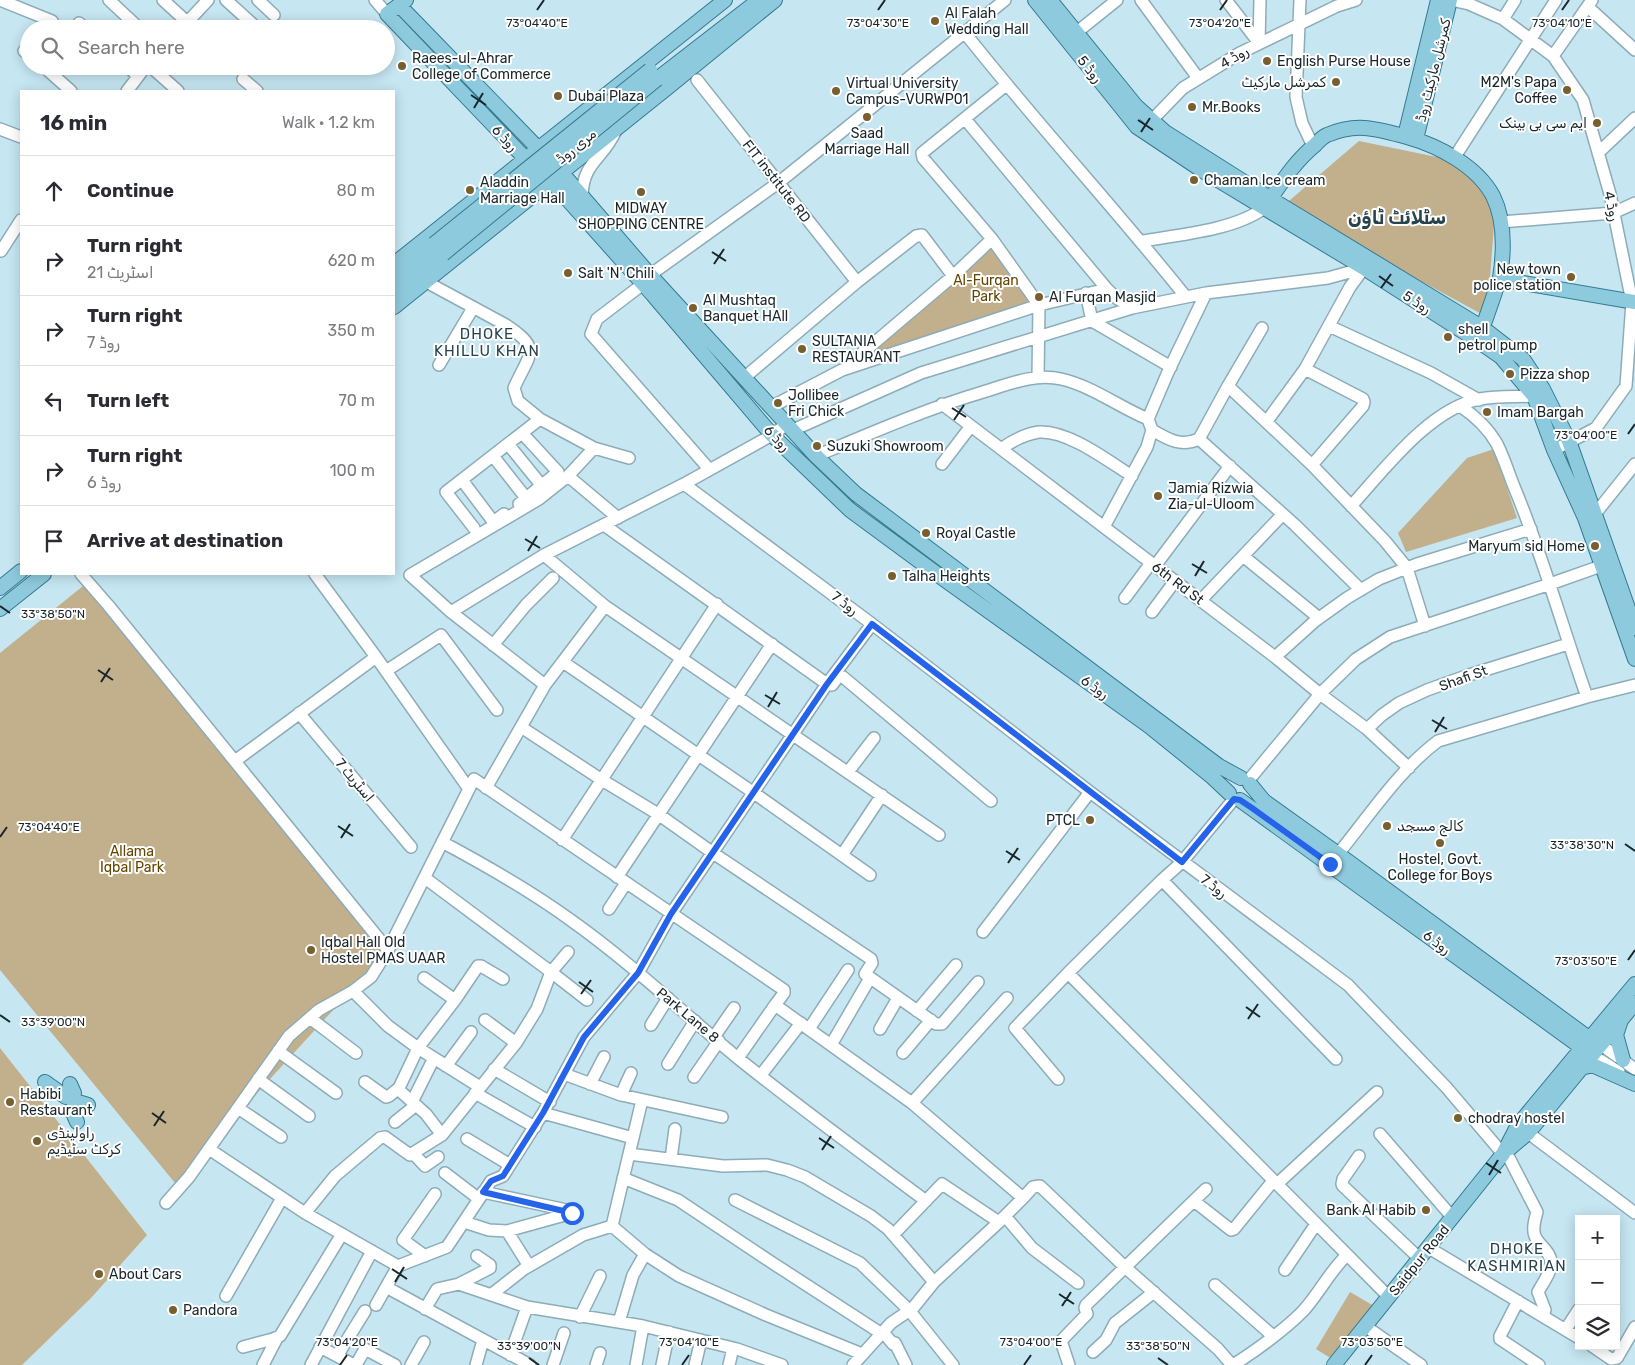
<!DOCTYPE html>
<meta charset="utf-8">
<style>
:root{--surface:#fff;--page:#f2f2f3;--text:#2b2b33;--muted:#7c7c81;--line:#e1e1e2}
body{margin:0;font-family:Rubik,Cairo,sans-serif;background:var(--page);color:var(--text)}
.controls{position:absolute;right:15px;bottom:15px;display:grid;overflow:hidden;border-radius:0px;box-shadow:0 2px 12px #0003}
.controls button{width:45px;height:45px;display:grid;place-items:center;padding:0;border:0;border-bottom:1px solid var(--line);background:var(--surface);color:var(--text);font:25px sans-serif}
.stop{position:absolute;width:15px;height:15px;margin:-11px;border:4px solid #2563eb;border-radius:50%;background:#fff}
.stop.end{background:#2563eb;border-color:#fff;box-shadow:0 1px 5px #0008}
.list{margin:0;padding:0;list-style:none}
h2{display:flex;justify-content:space-between;align-items:center;height:65px;margin:0;padding:0 20px;font-size:21px}
h2 small{font-size:16px;font-weight:400;color:var(--muted)}
.list li{display:grid;grid-template-columns:32px 1fr auto;gap:15px;align-items:center;box-sizing:border-box;height:70px;padding:0 20px;border-top:1px solid var(--line)}
.list b{display:block;font-size:19px;white-space:nowrap}
.list p{margin:0;font-size:16px;white-space:nowrap;color:var(--muted)}
.list em{font-size:16px;font-style:normal;color:var(--muted)}
.icon{flex:none;width:28px;height:28px;fill:none;stroke:currentColor;stroke-width:2;stroke-linecap:round;stroke-linejoin:round}
.map{position:relative;flex:none;width:1635px;height:1365px;overflow:hidden}
.search{position:absolute;background:var(--surface);box-shadow:0 2px 12px #0003;left:20px;top:20px;width:375px;height:55px;display:flex;align-items:center;gap:12px;box-sizing:border-box;padding:0 18px;border-radius:28px;color:var(--muted);font-size:19px}
.panel{position:absolute;background:var(--surface);box-shadow:0 2px 12px #0003;left:20px;top:90px;width:375px;height:485px;border-radius:0px}
.map>svg:first-child{display:block}
.green{fill:#c2af8c}
.lines{fill:none;stroke-linecap:round;stroke-linejoin:round}
.minor-casing{stroke:#8dacb7;stroke-width:14}
.major-casing{stroke:#347a90;stroke-width:16}
.minor{stroke:#fff;stroke-width:11}
.major{stroke:#8ecadd;stroke-width:14}
.major-bridge-casing{stroke:#347a90;stroke-width:16;stroke-linecap:butt}
.major-bridge{stroke:#8ecadd;stroke-width:14}
.route{stroke:#2563eb;stroke-width:6}
.ticks{fill:none;stroke:#19262a;stroke-width:2}
.poi-dot{fill:#785f30;stroke:#fff;stroke-width:2}
.labels{text-anchor:middle;stroke-width:4;stroke-linejoin:round;paint-order:stroke}
.poi-label{font-size:14px;fill:#19262a;stroke:#fff;text-anchor:start}
.street-label{font-size:14px;fill:#19262a;stroke:#fff}
.park-label{font-size:14px;fill:#634500;stroke:#fff}
.neighbourhood-label{font-size:15px;letter-spacing:1px;fill:#27434d;stroke:#fff}
.district-label{font-size:19px;font-weight:bold;fill:#27434d;stroke:#fff}
.ticks-label{font-size:12px;text-anchor:middle;fill:#19262a;stroke:#fff;stroke-width:4;stroke-linejoin:round;paint-order:stroke}
</style>
<div class="map">
<svg width="1635" height="1365" viewBox="0 0 1635 1365">
<rect width="100%" height="100%" fill="#c6e6f2"/>
<!-- green -->
<path class="green" d="M1359,141L1461,162L1495,212L1487,317L1283,206Z
M992,244L1032,304L847,367Z
M1494,449L1517,518L1406,552L1398,533L1467,458Z
M88,582L388,950L175,1183L0,970V653Z
M0,1048L147,1235L91,1298L22,1365H0Z
M1350,1292L1374,1306L1332,1359L1316,1349Z"/>
<g class="lines">
<defs>
<path id="minor" d="M0,0L52,21
M109,0L140,29
M163,0L187,22
M226,0L258,29
M258,0L274,15
M375,0L387,14
M1141,0L1198,78
M1226,0L1259,43
M1300,0L1296,97L1302,123L1313,146
M1451,0L1469,4L1503,19L1553,56L1583,100L1610,194L1632,302L1626,386L1596,428L1554,450
M1588,7L1635,50
M1503,19L1515,0
M79,23L86,29
M181,29L208,0
M1077,32L1117,0
M965,33C1036,123 1114,207 1186,297
M1259,43L1260,0
M24,51L29,55
M1553,56L1592,0
M43,66L71,91
M127,66L138,76
M150,66L178,91
M243,79L257,91
M697,80L857,282
M1006,85L922,153L923,158L992,239L1039,305L1038,377
M127,91L146,66
M965,119L1107,289L1115,297L1132,308L1206,293L1328,278L1364,268
M1152,120L1183,88L1240,53L1337,6L1356,0
M0,129L21,137
M1598,153L1635,118
M1454,158L1556,0
M582,196C583,161 604,159 616,130
M1501,222L1613,213L1635,203
M1142,241C1178,235 1235,230 1264,208
M1,251L21,220
M650,275L778,183L1005,0
M643,284L597,319L591,334L709,469
M432,285L506,325C543,349 529,354 514,388L518,401L540,419
M1086,293L1092,321L1171,367
M1329,326L1431,373L1479,400
M439,365L473,308
M847,366L953,276L992,239
M1305,369L1363,399L1364,402L1363,406L1312,465
M745,377L857,282L916,236L922,235L953,276
M1228,386L1312,465L1385,541L1407,568L1425,626
M942,404L1275,657L1320,694L1367,729L1409,768
M1460,406C1475,416 1488,428 1497,444C1505,460 1510,478 1517,494C1544,560 1563,629 1587,697
M771,407L842,370L1039,305L1107,289
M1148,419L1168,372L1206,293
M1267,421L1305,369L1350,287L1364,268
M793,430L921,373L1132,308
M1199,439L1228,386L1262,328
M508,444L542,486
M594,448L629,458
M1001,449C1012,441 1025,434 1039,432C1068,430 1108,461 1132,476
M493,456L526,498
M816,456C871,433 926,409 983,392C1009,384 1035,373 1061,379C1092,386 1119,407 1148,419L1152,430C1169,440 1181,447 1199,439L1295,525L1361,590
M942,464L971,426
M568,476L618,518
M462,480L492,520H496L504,514
M684,484L872,624L1090,792L1348,985L1446,1087L1503,1154
M519,504L558,472L522,433
M1351,506C1384,470 1430,408 1480,399C1497,396 1516,397 1534,396
M1589,516L1595,514L1635,464
M604,525L827,684L832,685L838,677H843L991,801
M1104,527L1147,447L1152,430
M474,528L446,492L540,419L594,448L568,476L539,499L410,575L451,612L545,685L486,788
M544,555L605,606L939,835
M1243,556L1319,618
M1155,566L1230,466
M81,574L108,605L388,950
M315,574L376,657L469,789
M1125,598L1151,563
M1201,600L1283,514
M451,612L544,555L684,484L772,435L787,424
M1152,612L1175,581
M493,645L526,605L553,578
M1275,657L1315,621L1347,598L1379,579L1417,564L1531,529
M563,662L754,793L870,875
M386,671L441,635L497,710
M545,685L605,606
M299,713L411,847
M521,727L602,780L658,814L713,853L871,959L872,963L865,974L936,1024H942L978,982
M1367,729L1382,715L1399,703L1427,690L1469,675L1568,644
M235,761L376,657
M848,772L874,738
M1248,781L1320,694L1356,659L1390,637L1550,584L1601,566
M1234,799L1182,862L1162,880L1336,1059
M562,840L717,604
M442,842C487,866 531,891 572,921C631,963 683,1013 739,1059C800,1108 863,1154 926,1201
M1338,854C1369,816 1399,770 1438,741L1587,697L1635,685
M842,855L882,795
M617,877L772,644
M609,909L626,883
M983,932L1090,792
M568,952L551,972L587,1000
M1068,973L1162,880
M424,978L455,1000
M353,991L388,1026L418,1048L455,1000L478,966H481L503,979
M917,1011L956,965
M310,1018L356,1053
M485,1020L516,1043
M651,1025L668,998
M809,1029L848,970
M880,1029L898,998
M714,1037L734,1008
M1600,1044L1635,1069
M831,1045L870,978
M278,1051L336,1093
M903,1053L931,1020
M1592,1055L1619,1072
M738,1058L775,1005
M668,1064L695,1021
M446,1066L471,1032
M494,1069L550,1102
M564,1074L621,1095L722,1117
M761,1075L801,1023
M694,1077L719,1041
M258,1079L309,1116
M1058,1079L1015,1028L1068,973L1389,1297
M365,1082L386,1097L389,1096L399,1088
M590,1084L604,1057
M475,1093L535,1127
M621,1095L631,1073
M412,1102L434,1058
M912,1103L1007,998
M238,1108L281,1137
M543,1113L633,1138L629,1154
M395,1122L416,1105
M1523,1129L1635,1213
M1380,1134L1453,1218
M442,1135L426,1114L400,1091L399,1088L418,1048L480,1087
M633,1138L642,1100
M467,1139L510,1165
M209,1149L305,1213L398,1266
M1506,1152L1537,1212C1535,1219 1532,1229 1535,1236C1539,1246 1551,1251 1551,1263C1551,1273 1542,1284 1538,1292L1545,1310L1543,1316
M413,1153L425,1166L438,1157
M1359,1156L1343,1179L1342,1184L1343,1186L1420,1259
M671,1159L675,1129
M445,1173L479,1199
M623,1178L678,1200L771,1262L882,1334
M1277,1184L1377,1092
M735,1200L860,1263L909,1310L953,1365
M1194,1201L1231,1230L1234,1229L1273,1181
M166,1203L189,1177L289,1036L319,1010L353,991L371,977L388,950L474,779L784,990V993L775,1005L912,1103L1023,1198L1033,1187L1040,1186L1126,1268L1218,1349L1232,1365
M305,1213L335,1176L380,1138L385,1137L410,1155L442,1135L516,1043L537,1009L551,972L425,878
M1005,1216L1032,1248L1078,1283
M464,1222L489,1230L507,1231L572,1213L571,1211L483,1192
M612,1226L629,1154L723,1166L767,1165L787,1170L805,1177L871,1216L888,1229L934,1282
M612,1226L645,1254L679,1276L766,1315L862,1354
M507,1231L529,1266
M893,1235L942,1184L999,1222
M1429,1248L1579,1338
M425,1256L403,1240L435,1194
M1285,1270L1316,1224
M459,1284L527,1307L643,1326L737,1349L782,1365
M1215,1285L1273,1336
M386,1287L530,1365
M492,1294L524,1269L583,1235L612,1226
M226,1296L282,1198
M1518,1301L1500,1336V1339L1539,1365
M376,1305L398,1266L447,1247L491,1181L503,1176L543,1113L584,1037L638,973L671,914L827,684L872,624
M425,1309L437,1289L459,1284L490,1268V1265L477,1256
M580,1317L600,1276
M619,1322L633,1275L645,1254
M1365,1326L1421,1365
M1566,1329L1579,1309
M883,1332L893,1344L895,1343L906,1365
M1592,1346L1611,1359L1617,1358L1635,1327
M243,1347L273,1339L280,1336L342,1234
M320,1347L354,1365
M1093,1352L1106,1340L1115,1323L1154,1292
M510,1355L527,1307
M337,1356L365,1311
M263,1365L277,1338
M311,1365L372,1251
M356,1365L365,1349L395,1365
M411,1365L424,1342
M476,1365L483,1340
M553,1365L564,1333
M596,1365L600,1353
M636,1365L643,1326
M662,1365L669,1332
M695,1365L701,1340
M729,1365L733,1348
M853,1365L891,1323L913,1308L934,1282L999,1222L1023,1198
M1069,1365L1061,1341L1087,1314L1085,1308L1086,1305L1206,1189
M1233,1365C1254,1352 1287,1328 1304,1310C1320,1292 1330,1271 1347,1255"/>
<path id="major" d="M406,0L387,14L521,154L551,181L653,295L772,435L850,510L941,577L1149,726L1211,776L1229,793
M1035,0L1137,127L1203,171L1364,268L1478,341L1501,357L1534,396L1554,450L1585,518L1635,659
M1050,0L1136,106L1165,132L1271,199L1483,328L1523,359L1543,389L1569,441L1635,628
M399,5L562,173L650,275L816,456L856,494L1219,766L1241,778
M657,79L759,0
M1405,136L1438,0
M1416,139L1450,0
M1265,206C1281,184 1294,162 1315,145C1318,142 1322,137 1327,135C1357,122 1377,129 1407,137C1439,146 1477,166 1493,196C1505,220 1504,252 1500,278C1499,283 1496,288 1495,292C1490,307 1485,321 1480,335
M394,264L725,0
M394,277L434,244
M1500,279L1635,302
M394,294L443,254
M394,307L667,88L775,0
M0,588L21,571
M0,609L44,574
M1250,784L1264,801L1338,854L1590,1039L1600,1044
M1240,800L1592,1055
M1621,1020L1616,1035L1623,1060
M1581,1068L1592,1065L1635,1084
M45,1082L66,1097H68L74,1093L70,1084
M77,1122L73,1113L74,1105L78,1102L88,1105
M1510,1148L1528,1133L1635,1003
M1334,1365L1503,1154L1518,1125L1635,984"/>
</defs>
<!-- minor casing -->
<use href="#minor" class="minor-casing"/>
<!-- major casing -->
<use href="#major" class="major-casing"/>
<!-- minor -->
<use href="#minor" class="minor"/>
<!-- major -->
<use href="#major" class="major"/>
<defs>
<path id="major-bridge" d="M434,244L650,70
M443,254L657,79"/>
</defs>
<!-- major-bridge casing -->
<use href="#major-bridge" class="major-bridge-casing"/>
<!-- major-bridge -->
<use href="#major-bridge" class="major-bridge"/>
</g>
<g class="lines">
<!-- route -->
<path class="route" d="M572,1213L483,1192L491,1181L503,1176L543,1113L584,1037L638,973L671,914L827,684L872,624L1182,862L1234,799L1240,800L1252,808L1330,864"/>
</g>
<!-- ticks -->
<path class="ticks" d="M537,10L544,0M878,10L885,0M1220,10L1227,0M1562,10L1569,0M471,95L486,105M474,108L483,93M1138,120L1153,130M1141,132L1150,118M712,252L726,261M714,264L724,249M1379,276L1393,286M1381,288L1391,274M952,408L966,417M954,420L964,405M1628,434L1635,424M525,539L540,548M528,551L537,536M1192,564L1207,573M1195,576L1204,561M0,606L10,613M98,670L113,680M101,682L110,668M765,695L780,704M768,707L777,692M1432,720L1447,729M1435,732L1444,717M338,826L353,836M0,837L7,827M341,838L350,824M1625,844L1635,851M1006,851L1020,860M1008,863L1018,848M1628,960L1635,950M579,982L593,992M581,994L591,980M1246,1007L1260,1017M0,1015L10,1022M1248,1019L1258,1004M152,1113L166,1123M154,1126L164,1111M819,1138L834,1148M822,1150L831,1136M1486,1163L1501,1173M1489,1175L1498,1160M392,1269L407,1279M395,1282L404,1267M1059,1294L1074,1304M1062,1306L1071,1292M529,1358L539,1365M1158,1358L1168,1365M340,1365L347,1355M682,1365L689,1355M1024,1365L1031,1355M1365,1365L1372,1355"/>
<!-- markers -->
<g class="poi-dot">
<circle cx="935" cy="21" r="5"/>
<circle cx="1267" cy="61" r="5"/>
<circle cx="402" cy="66" r="5"/>
<circle cx="1336" cy="82" r="5"/>
<circle cx="1567" cy="90" r="5"/>
<circle cx="836" cy="91" r="5"/>
<circle cx="558" cy="96" r="5"/>
<circle cx="1192" cy="107" r="5"/>
<circle cx="867" cy="117" r="5"/>
<circle cx="1597" cy="123" r="5"/>
<circle cx="1194" cy="180" r="5"/>
<circle cx="470" cy="190" r="5"/>
<circle cx="641" cy="192" r="5"/>
<circle cx="568" cy="273" r="5"/>
<circle cx="1571" cy="277" r="5"/>
<circle cx="1039" cy="297" r="5"/>
<circle cx="693" cy="308" r="5"/>
<circle cx="1448" cy="337" r="5"/>
<circle cx="802" cy="349" r="5"/>
<circle cx="1510" cy="374" r="5"/>
<circle cx="778" cy="403" r="5"/>
<circle cx="1487" cy="412" r="5"/>
<circle cx="817" cy="446" r="5"/>
<circle cx="1158" cy="496" r="5"/>
<circle cx="926" cy="533" r="5"/>
<circle cx="1595" cy="546" r="5"/>
<circle cx="892" cy="576" r="5"/>
<circle cx="1090" cy="820" r="5"/>
<circle cx="1387" cy="826" r="5"/>
<circle cx="1440" cy="843" r="5"/>
<circle cx="311" cy="950" r="5"/>
<circle cx="10" cy="1102" r="5"/>
<circle cx="1458" cy="1118" r="5"/>
<circle cx="37" cy="1141" r="5"/>
<circle cx="1426" cy="1210" r="5"/>
<circle cx="99" cy="1274" r="5"/>
<circle cx="173" cy="1310" r="5"/>
</g>
<g class="labels">
<!-- poi labels -->
<g class="poi-label">
<text x="945" y="18">Al Falah<tspan x="945" dy="16">Wedding Hall</tspan></text>
<text x="412" y="63">Raees-ul-Ahrar<tspan x="412" dy="16">College of Commerce</tspan></text>
<text x="1277" y="66">English Purse House</text>
<text x="1326" y="87" text-anchor="end">کمرشل مارکیٹ</text>
<text x="1557" y="87" text-anchor="end">M2M's Papa<tspan x="1557" dy="16">Coffee</tspan></text>
<text x="846" y="88">Virtual University<tspan x="846" dy="16">Campus-VURWP01</tspan></text>
<text x="568" y="101">Dubai Plaza</text>
<text x="1202" y="112">Mr.Books</text>
<text x="1587" y="128" text-anchor="end">ایم سی بی بینک</text>
<text x="867" y="138" text-anchor="middle">Saad<tspan x="867" dy="16">Marriage Hall</tspan></text>
<text x="1204" y="185">Chaman Ice cream</text>
<text x="480" y="187">Aladdin<tspan x="480" dy="16">Marriage Hall</tspan></text>
<text x="641" y="213" text-anchor="middle">MIDWAY<tspan x="641" dy="16">SHOPPING CENTRE</tspan></text>
<text x="1561" y="274" text-anchor="end">New town<tspan x="1561" dy="16">police station</tspan></text>
<text x="578" y="278">Salt 'N' Chili</text>
<text x="1049" y="302">Al Furqan Masjid</text>
<text x="703" y="305">Al Mushtaq<tspan x="703" dy="16">Banquet HAll</tspan></text>
<text x="1458" y="334">shell<tspan x="1458" dy="16">petrol pump</tspan></text>
<text x="812" y="346">SULTANIA<tspan x="812" dy="16">RESTAURANT</tspan></text>
<text x="1520" y="379">Pizza shop</text>
<text x="788" y="400">Jollibee<tspan x="788" dy="16">Fri Chick</tspan></text>
<text x="1497" y="417">Imam Bargah</text>
<text x="827" y="451">Suzuki Showroom</text>
<text x="1168" y="493">Jamia Rizwia<tspan x="1168" dy="16">Zia-ul-Uloom</tspan></text>
<text x="936" y="538">Royal Castle</text>
<text x="1585" y="551" text-anchor="end">Maryum sid Home</text>
<text x="902" y="581">Talha Heights</text>
<text x="1080" y="825" text-anchor="end">PTCL</text>
<text x="1397" y="831">کالج مسجد</text>
<text x="1440" y="864" text-anchor="middle">Hostel, Govt.<tspan x="1440" dy="16">College for Boys</tspan></text>
<text x="321" y="947">Iqbal Hall Old<tspan x="321" dy="16">Hostel PMAS UAAR</tspan></text>
<text x="20" y="1099">Habibi<tspan x="20" dy="16">Restaurant</tspan></text>
<text x="1468" y="1123">chodray hostel</text>
<text x="47" y="1138">راولپنڈی<tspan x="47" dy="16">کرکٹ سٹیڈیم</tspan></text>
<text x="1416" y="1215" text-anchor="end">Bank Al Habib</text>
<text x="109" y="1279">About Cars</text>
<text x="183" y="1315">Pandora</text>
</g>
<!-- street labels -->
<g class="street-label">
<text transform="translate(1234 57) rotate(-30)" y="5">روڈ 4</text>
<text transform="translate(1090 69) rotate(51)" y="5">روڈ 5</text>
<text transform="translate(1433 70) rotate(-76)" y="5">کمرشل مارکیٹ روڈ</text>
<text transform="translate(505 138) rotate(47)" y="5">روڈ 6</text>
<text transform="translate(576 146) rotate(-39)" y="5">مری روڈ</text>
<text transform="translate(777 181) rotate(52)" y="5">FIT institute RD</text>
<text transform="translate(1612 206) rotate(78)" y="5">روڈ 4</text>
<text transform="translate(1417 302) rotate(32)" y="5">روڈ 5</text>
<text transform="translate(777 438) rotate(46)" y="5">روڈ 6</text>
<text transform="translate(1178 583) rotate(37)" y="5">6th Rd St</text>
<text transform="translate(845 603) rotate(37)" y="5">روڈ 7</text>
<text transform="translate(1463 678) rotate(-20)" y="5">Shafi St</text>
<text transform="translate(1095 687) rotate(35)" y="5">روڈ 6</text>
<text transform="translate(355 780) rotate(50)" y="5">اسٹریٹ 7</text>
<text transform="translate(1214 886) rotate(37)" y="5">روڈ 7</text>
<text transform="translate(1437 942) rotate(36)" y="5">روڈ 6</text>
<text transform="translate(688 1015) rotate(40)" y="5">Park Lane 8</text>
<text transform="translate(1419 1260) rotate(-51)" y="5">Saidpur Road</text>
</g>
<!-- park labels -->
<g class="park-label">
<text x="986" y="285">Al-Furqan<tspan x="986" dy="16">Park</tspan></text>
<text x="132" y="856">Allama<tspan x="132" dy="16">Iqbal Park</tspan></text>
</g>
<!-- neighbourhood labels -->
<g class="neighbourhood-label">
<text x="487" y="339">DHOKE<tspan x="487" dy="17">KHILLU KHAN</tspan></text>
<text x="1517" y="1254">DHOKE<tspan x="1517" dy="17">KASHMIRIAN</tspan></text>
</g>
<!-- district labels -->
<g class="district-label">
<text x="1397" y="224">سٹلائٹ ٹاؤن</text>
</g>
</g>
<g class="ticks-label">
<text x="537" y="27">73°04'40"E</text>
<text x="878" y="27">73°04'30"E</text>
<text x="1220" y="27">73°04'20"E</text>
<text x="1562" y="27">73°04'10"E</text>
<text x="1586" y="439">73°04'00"E</text>
<text x="53" y="618">33°38'50"N</text>
<text x="49" y="831">73°04'40"E</text>
<text x="1582" y="849">33°38'30"N</text>
<text x="1586" y="965">73°03'50"E</text>
<text x="53" y="1026">33°39'00"N</text>
<text x="347" y="1346">73°04'20"E</text>
<text x="689" y="1346">73°04'10"E</text>
<text x="1031" y="1346">73°04'00"E</text>
<text x="1372" y="1346">73°03'50"E</text>
<text x="529" y="1350">33°39'00"N</text>
<text x="1158" y="1350">33°38'50"N</text>
</g>
</svg>
<div class="controls">
<button>+</button>
<button>−</button>
<button><svg class="icon" aria-label="layers" viewBox="0 0 24 24"><path d="M12 4l9 5-9 5-9-5zM3 14l9 5 9-5"/></svg></button>
</div>
<div class="stop" style="left:572px;top:1213px"></div>
<div class="stop end" style="left:1330px;top:864px"></div>
<div class="search"><svg class="icon" aria-label="search" viewBox="0 0 24 24"><circle cx="10" cy="10" r="6"/><path d="M15 15l6 6"/></svg>Search here</div>
<section class="panel">
<h2>16 min<small>Walk · 1.2 km</small></h2>
<ul class="list">
<li><svg class="icon" aria-label="ahead" viewBox="0 0 24 24"><path d="M12 20V5M6 11l6-6 6 6"/></svg><div><b>Continue</b></div><em>80 m</em></li>
<li><svg class="icon" aria-label="right" viewBox="0 0 24 24"><path d="M7 20v-9h11M14 6l5 5-5 5"/></svg><div><b>Turn right</b><p>اسٹریٹ 21</p></div><em>620 m</em></li>
<li><svg class="icon" aria-label="right" viewBox="0 0 24 24"><path d="M7 20v-9h11M14 6l5 5-5 5"/></svg><div><b>Turn right</b><p>روڈ 7</p></div><em>350 m</em></li>
<li><svg class="icon" aria-label="left" viewBox="0 0 24 24"><path d="M17 20v-9H6M10 6l-5 5 5 5"/></svg><div><b>Turn left</b></div><em>70 m</em></li>
<li><svg class="icon" aria-label="right" viewBox="0 0 24 24"><path d="M7 20v-9h11M14 6l5 5-5 5"/></svg><div><b>Turn right</b><p>روڈ 6</p></div><em>100 m</em></li>
<li><svg class="icon" aria-label="arrive" viewBox="0 0 24 24"><path d="M6 21V4h12l-3 4 3 4H6"/></svg><div><b>Arrive at destination</b></div></li>
</ul>
</section>
</div>
